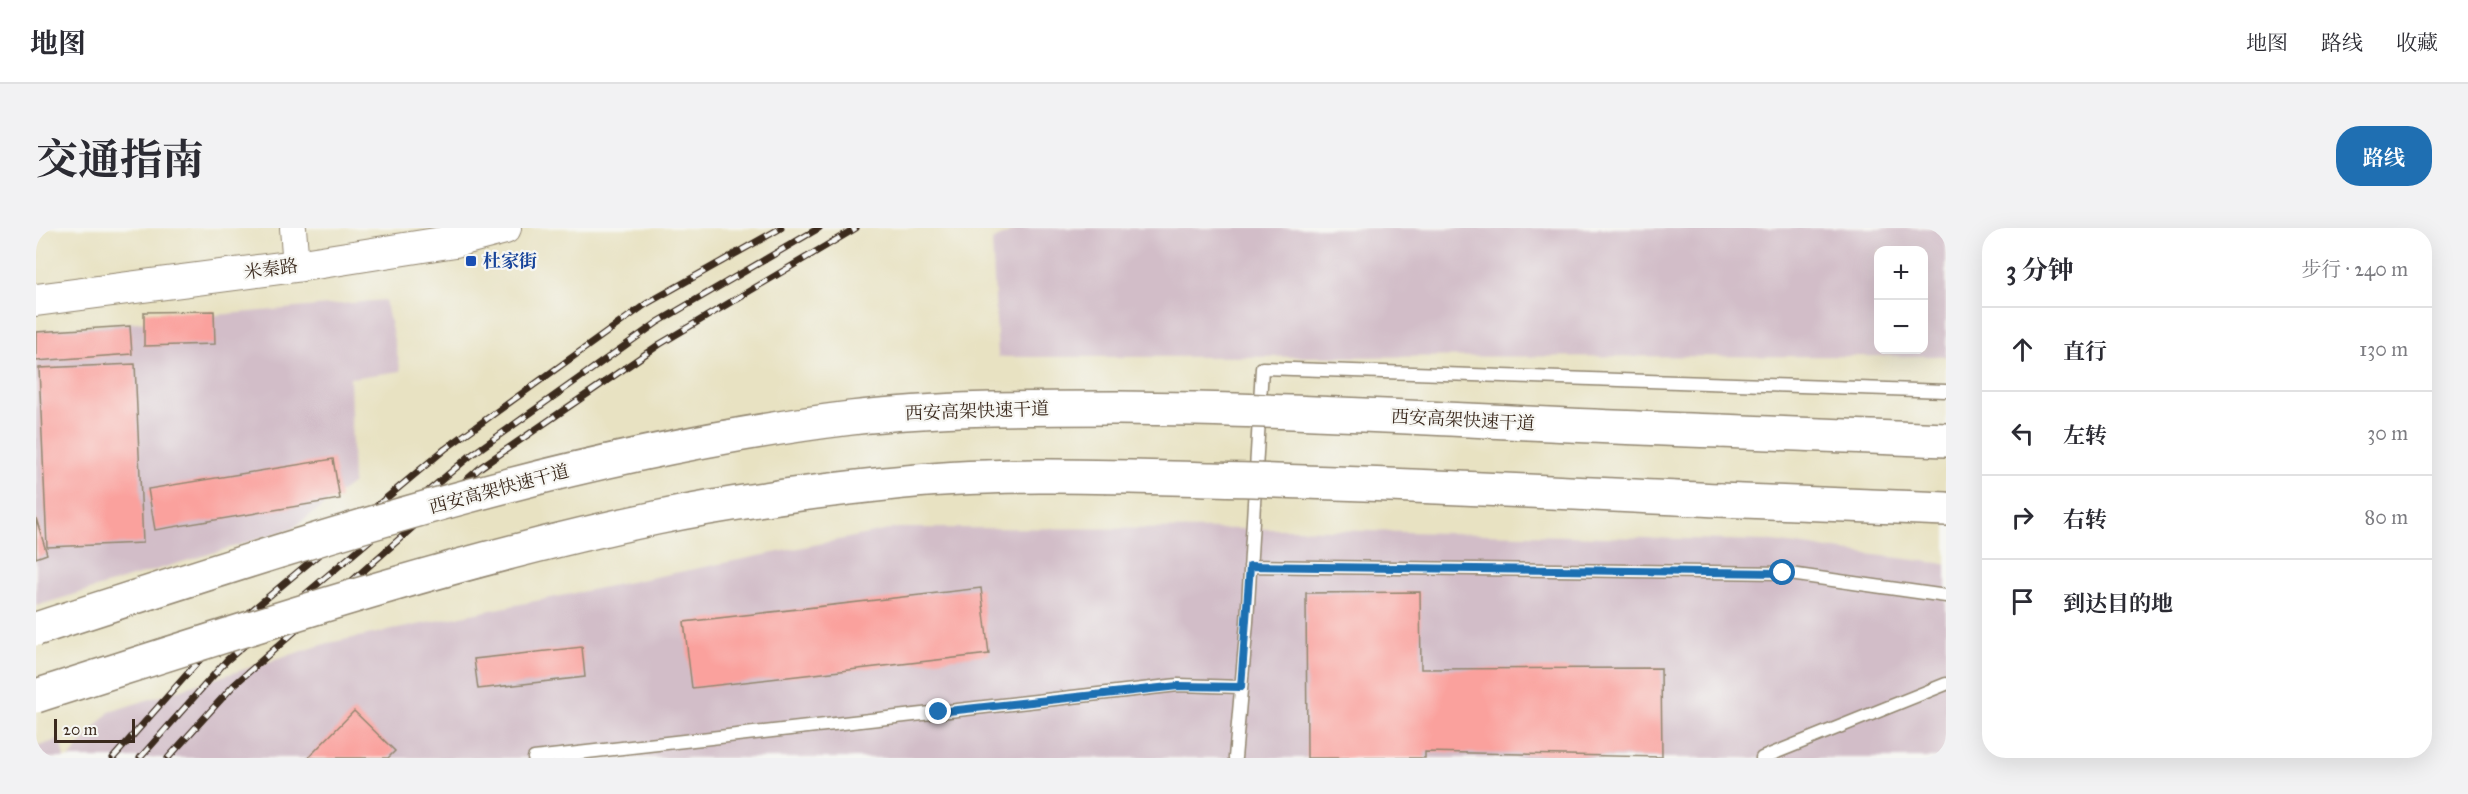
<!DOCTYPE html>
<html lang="zh">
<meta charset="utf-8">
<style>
:root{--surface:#fff;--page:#f2f2f3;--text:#2b2b33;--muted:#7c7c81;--line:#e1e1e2;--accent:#1f6fb2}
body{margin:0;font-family:"IM FELL Great Primer","Noto Serif SC",serif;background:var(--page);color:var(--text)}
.controls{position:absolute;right:18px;top:18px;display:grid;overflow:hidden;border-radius:12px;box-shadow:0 6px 24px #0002}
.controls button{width:54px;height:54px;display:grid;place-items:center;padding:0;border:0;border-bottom:2px solid var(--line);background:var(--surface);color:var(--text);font:30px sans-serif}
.scale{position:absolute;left:18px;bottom:15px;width:81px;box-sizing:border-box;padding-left:6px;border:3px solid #3b2a1e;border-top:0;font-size:16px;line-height:21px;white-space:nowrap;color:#3b2a1e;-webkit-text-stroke:4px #f6f6f2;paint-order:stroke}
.stop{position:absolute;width:18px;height:18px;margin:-14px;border:4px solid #1f6fb2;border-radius:50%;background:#fff}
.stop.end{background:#1f6fb2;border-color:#fff;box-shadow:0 2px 6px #0008}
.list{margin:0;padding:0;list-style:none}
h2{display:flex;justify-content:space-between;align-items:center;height:78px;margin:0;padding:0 24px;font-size:26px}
h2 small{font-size:20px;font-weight:400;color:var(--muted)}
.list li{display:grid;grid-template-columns:39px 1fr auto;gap:18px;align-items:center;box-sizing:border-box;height:84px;padding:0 24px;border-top:2px solid var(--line)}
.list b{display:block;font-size:22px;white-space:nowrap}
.list em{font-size:20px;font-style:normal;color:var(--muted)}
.icon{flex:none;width:33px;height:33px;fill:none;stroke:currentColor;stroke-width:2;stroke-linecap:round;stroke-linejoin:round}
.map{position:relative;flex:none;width:1910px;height:530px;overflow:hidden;border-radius:24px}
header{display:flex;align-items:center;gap:36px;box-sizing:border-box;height:84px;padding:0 30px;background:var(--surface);border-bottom:2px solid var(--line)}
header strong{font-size:28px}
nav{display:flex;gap:33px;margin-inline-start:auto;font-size:21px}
.intro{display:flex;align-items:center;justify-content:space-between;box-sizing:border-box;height:144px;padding:0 36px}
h1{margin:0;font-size:42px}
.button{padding:15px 27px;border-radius:24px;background:var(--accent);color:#fff;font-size:21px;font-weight:700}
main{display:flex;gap:36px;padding:0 36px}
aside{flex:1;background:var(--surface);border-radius:24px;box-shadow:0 6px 24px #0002}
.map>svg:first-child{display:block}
.industrial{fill:#d2bdc8;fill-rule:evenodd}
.building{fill:#faa19d}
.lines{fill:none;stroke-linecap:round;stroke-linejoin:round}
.service-casing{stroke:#928670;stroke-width:15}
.minor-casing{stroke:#928670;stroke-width:28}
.tertiary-casing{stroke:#928670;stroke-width:34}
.trunk-casing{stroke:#928670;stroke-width:36}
.service{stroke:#fff;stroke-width:12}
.minor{stroke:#fff;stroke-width:26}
.tertiary{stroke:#fff;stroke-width:32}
.trunk{stroke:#fff;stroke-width:33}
.rail-casing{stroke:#3b2a1e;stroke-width:7}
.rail{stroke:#f6f6f2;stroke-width:4.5;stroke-dasharray:14;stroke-linecap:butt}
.trunk-bridge-casing{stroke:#928670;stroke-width:36;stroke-linecap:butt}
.trunk-bridge{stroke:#fff;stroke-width:33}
.route{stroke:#1f6fb2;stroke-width:8}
.transit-dot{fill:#1a4fb4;stroke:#f6f6f2;stroke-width:2}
.labels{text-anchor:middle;stroke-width:4.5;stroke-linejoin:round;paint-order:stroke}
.transit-label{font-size:18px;font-weight:bold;fill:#164399;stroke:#f6f6f2;text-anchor:start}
.street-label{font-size:18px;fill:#3b2a1e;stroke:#f6f6f2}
</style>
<header>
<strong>地图</strong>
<nav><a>地图</a><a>路线</a><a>收藏</a></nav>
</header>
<div class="intro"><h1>交通指南</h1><a class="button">路线</a></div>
<main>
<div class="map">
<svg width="1910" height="530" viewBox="0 0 1910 530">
<rect width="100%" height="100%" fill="#f6f6f2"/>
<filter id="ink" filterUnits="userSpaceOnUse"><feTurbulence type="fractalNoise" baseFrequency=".0167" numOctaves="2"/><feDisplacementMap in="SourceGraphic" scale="12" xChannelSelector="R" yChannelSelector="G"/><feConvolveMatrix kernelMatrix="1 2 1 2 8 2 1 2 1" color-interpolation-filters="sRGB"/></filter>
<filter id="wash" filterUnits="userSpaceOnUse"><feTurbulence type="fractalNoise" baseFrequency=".008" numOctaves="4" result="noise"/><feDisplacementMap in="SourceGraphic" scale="24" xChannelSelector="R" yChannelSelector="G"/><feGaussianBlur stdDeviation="1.35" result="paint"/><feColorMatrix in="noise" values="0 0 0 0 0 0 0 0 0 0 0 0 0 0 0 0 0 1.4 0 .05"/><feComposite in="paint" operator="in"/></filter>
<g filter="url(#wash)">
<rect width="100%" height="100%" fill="#e8e2c2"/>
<!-- industrial -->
<path class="industrial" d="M983,0H1910V128L962,129L956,13ZM1842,22H1888V122H1842Z
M349,72L365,143L314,150L317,255L256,301L0,378V103Z
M862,300L1255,301L1729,313L1910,336V530H33L73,484L292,415Z
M24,511L28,530H0V519Z"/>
<g id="blocks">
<!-- building -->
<path class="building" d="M178,83L179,116L108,118V84Z
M94,98L96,126L0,133V104Z
M99,136L107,315L11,319L3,140Z
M297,231L304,271L119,302L112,261Z
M0,290L11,326L0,330Z
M945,360L953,426L656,460L648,394Z
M1384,364L1385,441L1625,440L1626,529L1389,524V530H1271L1270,365Z
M546,419L549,449L442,461L438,431Z
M318,483L359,523L352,530H272Z"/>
</g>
</g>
<g filter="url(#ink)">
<use href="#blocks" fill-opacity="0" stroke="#928670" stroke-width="1.5"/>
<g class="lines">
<defs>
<path id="service" d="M1214,338L1747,345L1910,368
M498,530L1142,457L1205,459
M1199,530L1211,394L1226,140L1910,163
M1726,530L1910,456"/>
<path id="minor" d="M257,0L260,38"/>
<path id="tertiary" d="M0,72L260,38L419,13L469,0"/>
<path id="trunk" d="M1684,203L1910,212
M1683,272L1910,281"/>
</defs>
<!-- service casing -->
<use href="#service" class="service-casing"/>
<!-- minor casing -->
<use href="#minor" class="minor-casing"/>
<!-- tertiary casing -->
<use href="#tertiary" class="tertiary-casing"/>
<!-- trunk casing -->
<use href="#trunk" class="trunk-casing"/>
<!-- service -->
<use href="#service" class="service"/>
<!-- minor -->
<use href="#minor" class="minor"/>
<!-- tertiary -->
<use href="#tertiary" class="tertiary"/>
<!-- trunk -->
<use href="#trunk" class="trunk"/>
<defs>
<path id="rail" d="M77,530L184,409L409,221L610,76L745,0
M104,530L191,432L434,228L622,94L783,0
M132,530L198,457L445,239L624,116L820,0"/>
</defs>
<!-- rail casing -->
<use href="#rail" class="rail-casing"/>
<!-- rail -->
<use href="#rail" class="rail"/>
<defs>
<path id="trunk-bridge" d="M0,401C267,315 536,224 815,190C903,180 993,180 1082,180C1283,181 1483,197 1684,203
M0,468C205,403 409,334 620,290C695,274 773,264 849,256C957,244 1068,248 1176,251C1345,255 1514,264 1683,272"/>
</defs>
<!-- trunk-bridge casing -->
<use href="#trunk-bridge" class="trunk-bridge-casing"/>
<!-- trunk-bridge -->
<use href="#trunk-bridge" class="trunk-bridge"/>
</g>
</g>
<g class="lines" filter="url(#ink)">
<!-- route -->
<path class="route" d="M903,484L1142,458L1205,459L1214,338L1747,345"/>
</g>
<!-- markers -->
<rect class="transit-dot" x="429" y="27" width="12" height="12" rx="3"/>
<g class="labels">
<!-- transit labels -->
<g class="transit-label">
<text x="447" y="39">杜家街</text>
</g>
<!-- street labels -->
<g class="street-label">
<text transform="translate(235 41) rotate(-8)" y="6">米秦路</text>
<text transform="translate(941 183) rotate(-2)" y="6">西安高架快速干道</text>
<text transform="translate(1427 192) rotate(3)" y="6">西安高架快速干道</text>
<text transform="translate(463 261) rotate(-15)" y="6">西安高架快速干道</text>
</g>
</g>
</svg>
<div class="controls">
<button>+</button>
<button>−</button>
</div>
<div class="scale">20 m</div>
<div class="stop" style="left:1747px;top:345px"></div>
<div class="stop end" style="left:903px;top:484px"></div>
</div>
<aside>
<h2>3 分钟<small>步行 · 240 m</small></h2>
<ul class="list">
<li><svg class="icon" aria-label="ahead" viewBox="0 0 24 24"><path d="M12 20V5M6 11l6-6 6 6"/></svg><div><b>直行</b></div><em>130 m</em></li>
<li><svg class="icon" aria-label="left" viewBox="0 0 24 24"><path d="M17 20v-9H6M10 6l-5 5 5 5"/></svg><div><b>左转</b></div><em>30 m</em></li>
<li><svg class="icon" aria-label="right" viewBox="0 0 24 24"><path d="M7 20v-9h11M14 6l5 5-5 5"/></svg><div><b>右转</b></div><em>80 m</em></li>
<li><svg class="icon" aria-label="arrive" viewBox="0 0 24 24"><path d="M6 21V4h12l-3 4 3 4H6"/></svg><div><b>到达目的地</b></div></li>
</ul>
</aside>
</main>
